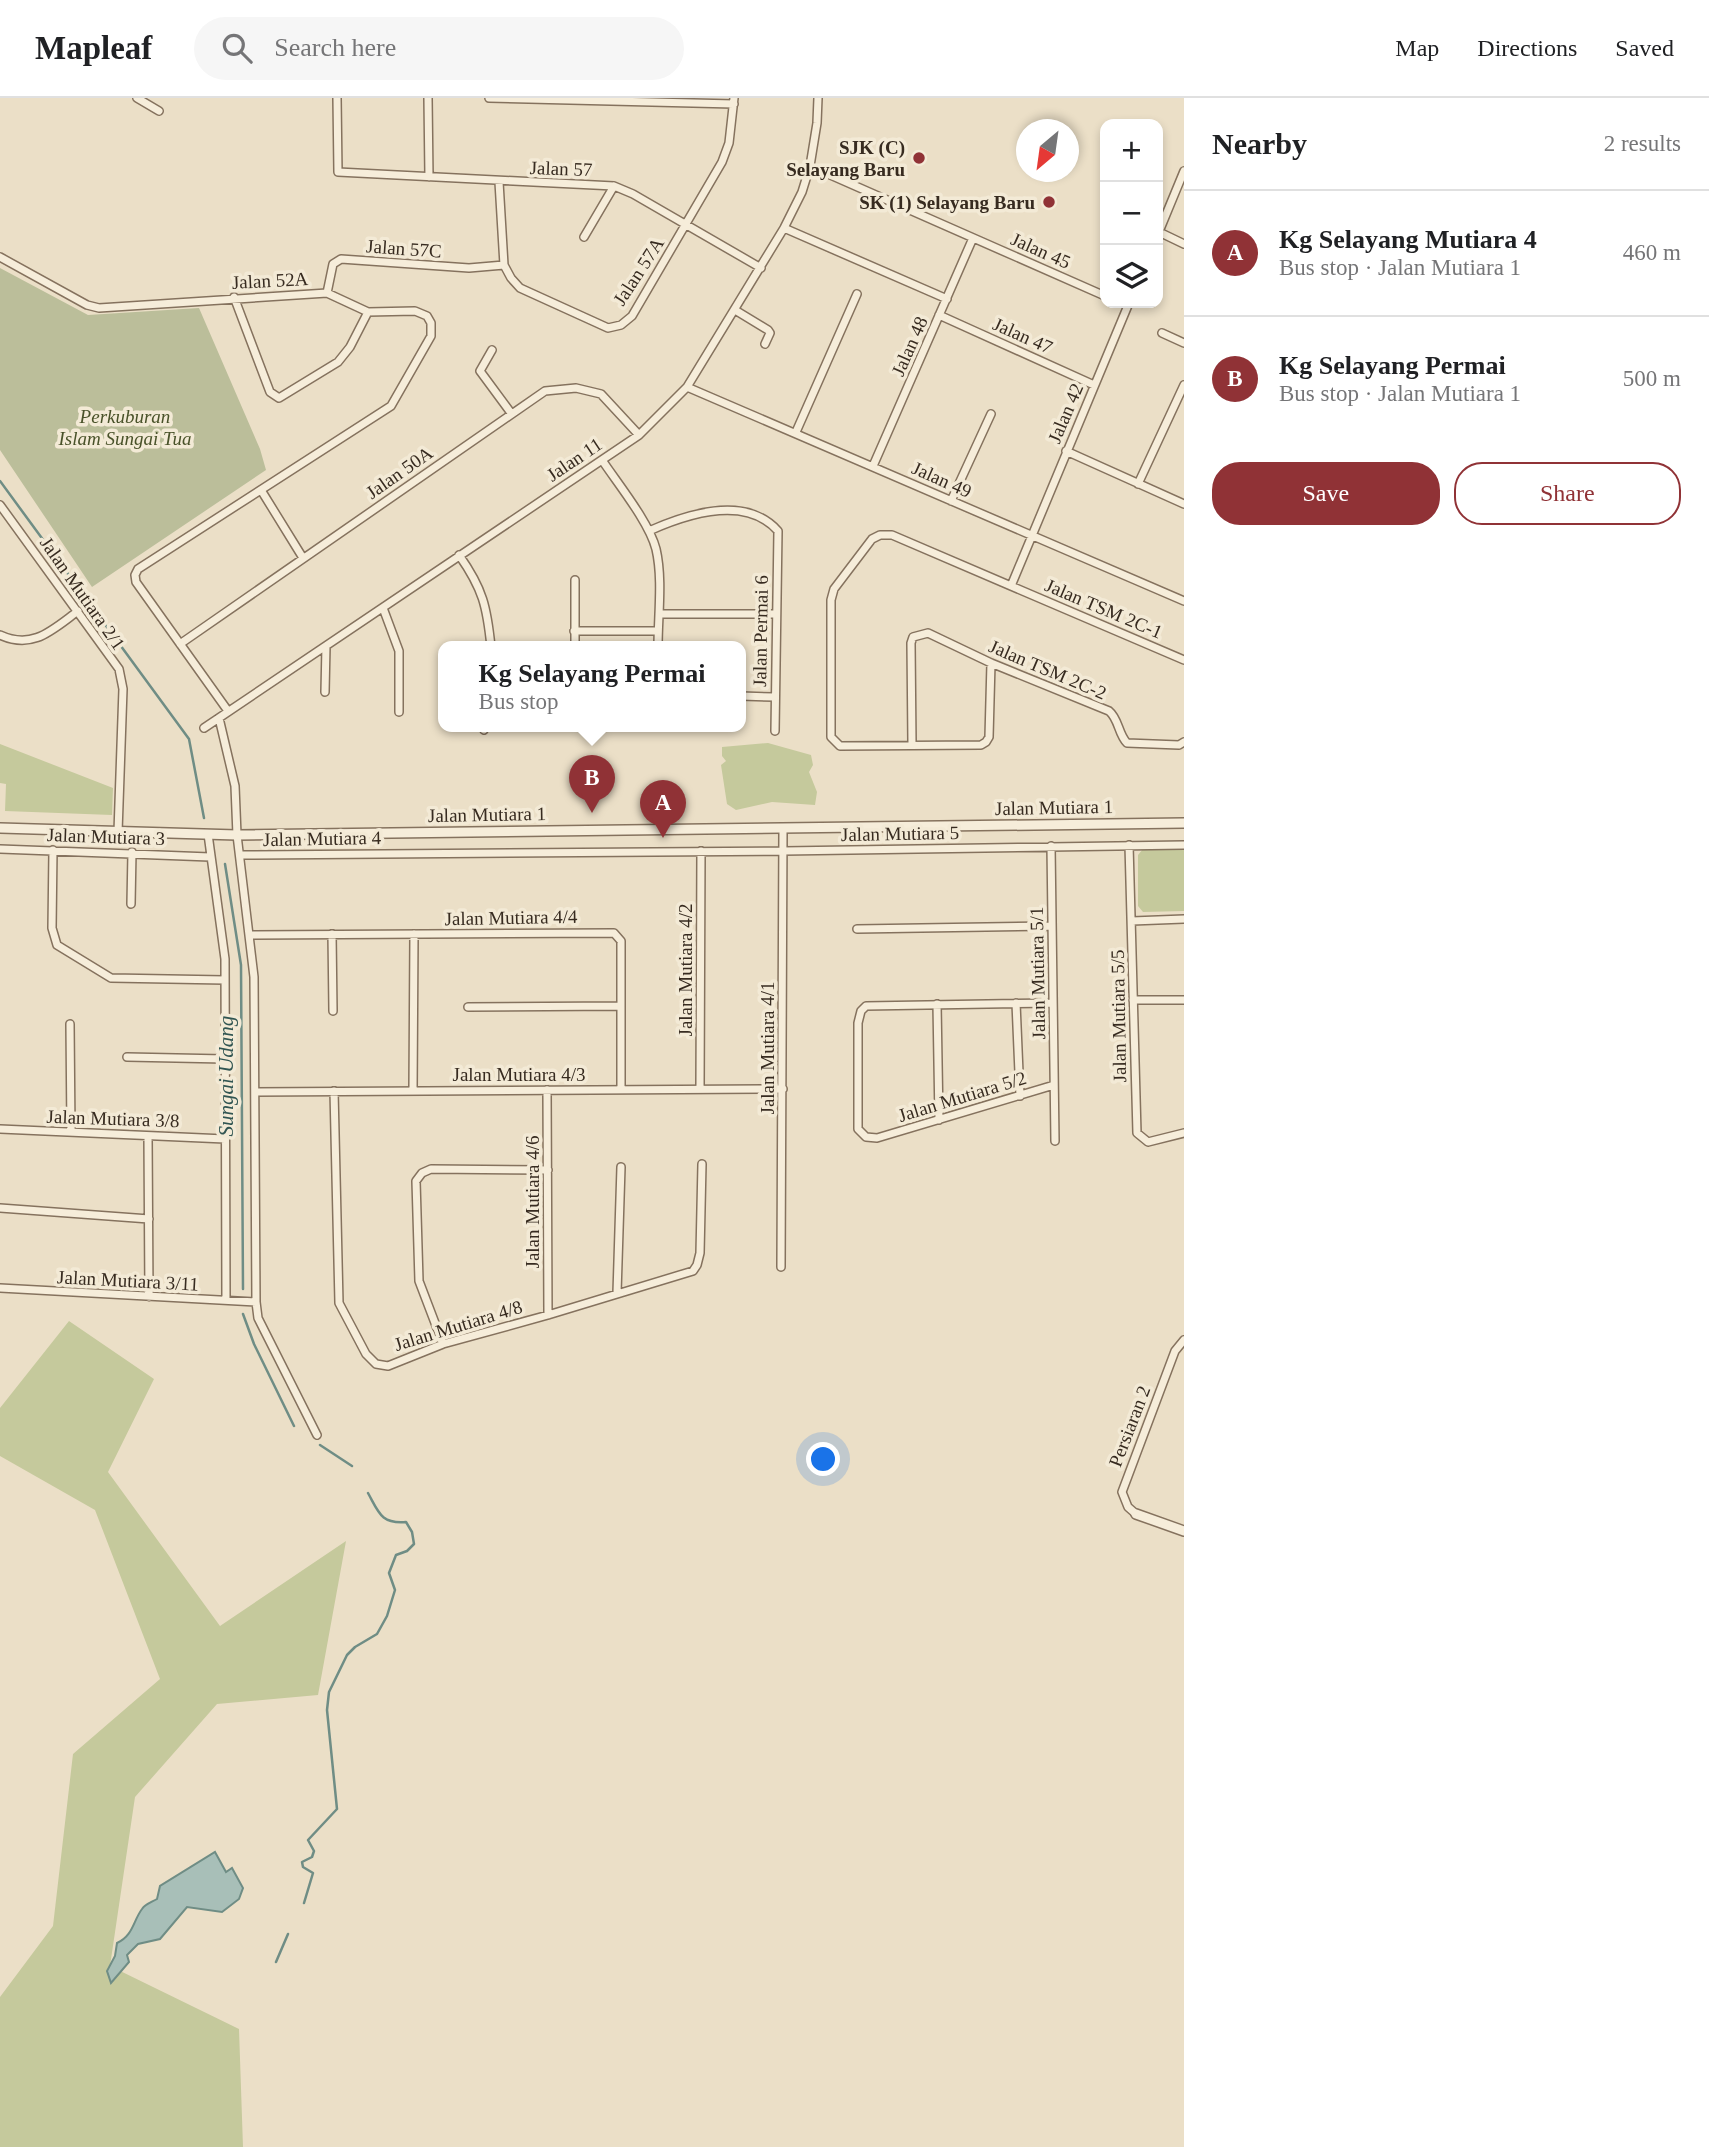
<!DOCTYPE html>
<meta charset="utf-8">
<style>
:root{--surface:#fff;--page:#f6f6f6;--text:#202124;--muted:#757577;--line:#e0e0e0;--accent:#903236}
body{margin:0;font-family:Georgia,serif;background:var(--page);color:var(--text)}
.controls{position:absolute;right:21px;top:21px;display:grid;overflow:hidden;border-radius:14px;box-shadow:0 4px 10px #0003}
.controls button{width:63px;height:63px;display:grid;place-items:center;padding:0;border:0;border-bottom:2px solid var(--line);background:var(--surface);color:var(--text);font:35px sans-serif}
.compass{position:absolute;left:1016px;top:21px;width:63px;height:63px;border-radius:50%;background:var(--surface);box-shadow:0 4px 10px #0003;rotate:209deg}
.you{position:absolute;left:824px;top:1362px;width:24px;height:24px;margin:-18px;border:5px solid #fff;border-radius:50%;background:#1a73e8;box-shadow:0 0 0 10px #1a73e833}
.badge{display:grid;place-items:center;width:46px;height:46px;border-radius:50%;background:var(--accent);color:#fff;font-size:23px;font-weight:700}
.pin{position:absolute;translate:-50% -58px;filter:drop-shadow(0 2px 4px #0008)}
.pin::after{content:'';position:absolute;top:37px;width:24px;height:21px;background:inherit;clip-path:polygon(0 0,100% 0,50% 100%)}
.popup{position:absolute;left:438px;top:543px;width:308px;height:91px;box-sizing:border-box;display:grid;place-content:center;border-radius:14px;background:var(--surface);filter:drop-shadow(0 2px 5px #0005);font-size:23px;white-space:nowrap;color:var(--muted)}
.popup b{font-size:26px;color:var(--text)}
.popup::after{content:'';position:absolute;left:50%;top:100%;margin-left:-14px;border:14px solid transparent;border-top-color:var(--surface)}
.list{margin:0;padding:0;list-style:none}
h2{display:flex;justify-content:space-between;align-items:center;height:91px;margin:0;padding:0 28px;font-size:30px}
h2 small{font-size:23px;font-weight:400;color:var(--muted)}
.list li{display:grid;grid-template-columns:46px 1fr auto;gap:21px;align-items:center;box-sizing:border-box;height:126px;padding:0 28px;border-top:2px solid var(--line)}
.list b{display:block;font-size:26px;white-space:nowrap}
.list p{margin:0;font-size:23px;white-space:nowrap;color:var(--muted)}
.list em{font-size:23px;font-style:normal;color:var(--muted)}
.actions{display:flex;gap:14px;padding:21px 28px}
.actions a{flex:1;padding:16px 0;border:2px solid var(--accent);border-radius:28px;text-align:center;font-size:24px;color:var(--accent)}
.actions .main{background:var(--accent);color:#fff}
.icon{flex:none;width:38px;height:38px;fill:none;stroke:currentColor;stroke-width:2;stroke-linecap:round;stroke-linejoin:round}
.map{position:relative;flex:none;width:1184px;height:2049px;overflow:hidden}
header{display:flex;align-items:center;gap:42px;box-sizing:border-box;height:98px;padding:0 35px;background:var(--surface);border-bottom:2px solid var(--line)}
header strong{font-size:33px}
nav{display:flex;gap:38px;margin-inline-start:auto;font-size:24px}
.search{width:490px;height:63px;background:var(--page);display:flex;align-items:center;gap:18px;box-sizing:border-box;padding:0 24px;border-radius:38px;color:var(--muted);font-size:26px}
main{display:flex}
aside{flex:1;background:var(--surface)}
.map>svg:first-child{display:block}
.green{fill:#c5c99c}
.cemetery{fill:#bbbe9a}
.water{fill:#a8bfb8;stroke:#6f8d85;stroke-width:2}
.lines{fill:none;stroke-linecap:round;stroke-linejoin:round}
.stream{stroke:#6f8d85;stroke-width:2.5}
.minor-casing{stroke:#85725e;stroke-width:10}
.tertiary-casing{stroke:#85725e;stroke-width:12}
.minor{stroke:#f6edda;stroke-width:7}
.tertiary{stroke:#f6edda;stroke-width:9}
.poi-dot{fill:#903236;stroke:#f3ead6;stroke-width:2.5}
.labels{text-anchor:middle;stroke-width:7;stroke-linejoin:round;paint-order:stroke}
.poi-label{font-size:19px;font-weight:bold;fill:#372b20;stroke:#f3ead6;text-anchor:end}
.street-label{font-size:19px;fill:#372b20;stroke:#f3ead6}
.park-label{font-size:19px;font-style:italic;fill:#495229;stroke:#f3ead6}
.water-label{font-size:21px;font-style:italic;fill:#315552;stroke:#f3ead6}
</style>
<header>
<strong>Mapleaf</strong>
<div class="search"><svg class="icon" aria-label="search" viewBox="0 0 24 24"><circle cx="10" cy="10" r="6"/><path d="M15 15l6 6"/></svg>Search here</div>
<nav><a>Map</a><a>Directions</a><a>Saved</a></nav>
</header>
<main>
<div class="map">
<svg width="1184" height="2049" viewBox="0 0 1184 2049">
<rect width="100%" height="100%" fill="#ebdfc7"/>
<!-- green -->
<path class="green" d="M768,645L811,657L813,667L809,674L817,694L815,707L772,704L736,712L727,706L721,667L726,663L722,658V649Z
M0,646L113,690L112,717L5,713L6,686L0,685Z
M1143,751H1184V813L1143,814L1138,808V757Z
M69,1223L154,1281L108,1374L220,1528L346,1443L318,1597L217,1606L135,1699L110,1868L239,1931L243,2049H0V1899L53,1828L73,1656L160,1581L95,1412L0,1358V1310Z"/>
<!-- cemetery -->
<path class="cemetery" d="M0,170L88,217L199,210L260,351L266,372L92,489L0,352Z"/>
<!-- water -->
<path class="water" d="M215,1754L226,1774L232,1770L243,1790L239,1801L222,1814L187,1809L160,1841L138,1846L127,1857L129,1864L111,1885L107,1873L115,1858L117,1845C133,1838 133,1823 142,1811C145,1806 152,1804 157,1801L160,1788Z"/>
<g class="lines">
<!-- stream -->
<path class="stream" d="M0,383L189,641L204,720
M225,766L241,867L243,1191
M243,1216L254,1246L294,1328
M320,1347L352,1368
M304,1805L313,1775L303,1769L302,1764L312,1759L314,1753L308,1742L337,1711L327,1612L329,1594L347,1557L355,1549L377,1536L387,1518L395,1492L389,1475L396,1457L407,1453L414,1446L412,1434L406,1424C381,1426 379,1415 368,1395
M276,1864L288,1836"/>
<defs>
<path id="minor" d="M137,0L159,13
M337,0L338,74L614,88L633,96L761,170
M428,0L429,79
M489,0L734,6
M810,68L1105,198
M499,84L504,167L511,180L520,190L608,230L621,227L632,218L722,64L729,45L734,0
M784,130L947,201
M1159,134L1184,146
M1158,136L1184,73
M584,139L614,88
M0,159L87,207L99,210L327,195L368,214L415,213L427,218L431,225V238L391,308L138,471L135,477L136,484L228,613
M327,195L333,166L341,161L469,170L504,167
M234,199L270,294L279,300L338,264L350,249L368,214
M735,212L768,232L770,235L765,246
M939,217L1094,287
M1162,235L1184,245
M492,252L480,273L511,315
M687,289L1184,503
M796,334L857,196
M1066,353L1184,406
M602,362C618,386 649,424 656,451C663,481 658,517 658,549
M873,368L973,140
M1138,386L1184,287
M261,392L303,460
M951,403L991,316
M0,407L119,571L123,591L118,734
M649,433C687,416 746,397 778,433L775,633
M459,457C483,491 487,509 491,549
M575,482V549
M1011,488L1129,205
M383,510L399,553V614
M659,516H775
M574,533H658
M0,537C33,552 52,532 78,513
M180,546L545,293L576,290L601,296L639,337
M991,565L989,639L986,644L981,647L840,648L831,639V502L834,491L872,441L880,437H892L1184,562
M325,594L326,548
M741,598L774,599
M219,620L235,688L237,737L254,879L256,1204L258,1220L317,1337
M204,630L639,337L687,289L784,130L802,94L810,68L817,25L818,0
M484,632L485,629
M912,646L911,545L913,539L928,535L991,565L1109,613C1119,621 1118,636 1127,645L1179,647L1184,644
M208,736L225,861L226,1202
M1129,747L1137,1035L1148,1044L1184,1035
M1051,748L1055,1043
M0,751L210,759
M53,752L52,830L57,847L111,880L225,882
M240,757L784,753L1184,747
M131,806L132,754
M1132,823L1184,821
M857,831L1052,828
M332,836L333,913
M249,837L614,835L621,843V991
M1133,902H1184
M1016,905L1020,998
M1053,905L866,908L861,913L858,925V1031L866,1039L877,1040L1054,987
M937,906L939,1022
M468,909L621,908
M70,926L71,1034
M127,959L225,961
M700,991L701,753
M547,992L548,1217
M334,993L339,1205L366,1256L376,1266L388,1268L443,1246L548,1217L693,1173L697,1167L700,1155L702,1066
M413,993L414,836
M255,994L783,991
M0,1031L225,1041
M148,1038L149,1199
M0,1110L149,1121
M781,1169L783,731
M0,1190L256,1204
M617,1195L621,1069
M443,1246L419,1183L416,1083L422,1075L431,1071L548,1072
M1136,1416L1128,1409L1122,1394L1175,1253L1184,1242"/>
<path id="tertiary" d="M0,730L237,737L1184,725
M1136,1416L1184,1433"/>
</defs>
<!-- minor casing -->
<use href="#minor" class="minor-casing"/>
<!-- tertiary casing -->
<use href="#tertiary" class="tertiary-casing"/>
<!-- minor -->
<use href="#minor" class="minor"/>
<!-- tertiary -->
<use href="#tertiary" class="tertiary"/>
</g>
<!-- markers -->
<g class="poi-dot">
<circle cx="919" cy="60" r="7"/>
<circle cx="1049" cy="104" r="7"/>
</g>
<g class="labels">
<!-- poi labels -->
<g class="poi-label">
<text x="905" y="56">SJK (C)<tspan x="905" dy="22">Selayang Baru</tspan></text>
<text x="1035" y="111">SK (1) Selayang Baru</text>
</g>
<!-- street labels -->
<g class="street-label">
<text transform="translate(561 70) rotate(2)" y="7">Jalan 57</text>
<text transform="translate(404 150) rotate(4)" y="7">Jalan 57C</text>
<text transform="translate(1041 152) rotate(24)" y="7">Jalan 45</text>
<text transform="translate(638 173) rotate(-57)" y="7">Jalan 57A</text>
<text transform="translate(270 182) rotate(-3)" y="7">Jalan 52A</text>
<text transform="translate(1023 237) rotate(24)" y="7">Jalan 47</text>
<text transform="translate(909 248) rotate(-66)" y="7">Jalan 48</text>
<text transform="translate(1065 315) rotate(-67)" y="7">Jalan 42</text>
<text transform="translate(574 361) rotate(-34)" y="7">Jalan 11</text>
<text transform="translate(399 374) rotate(-35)" y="7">Jalan 50A</text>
<text transform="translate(942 381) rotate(24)" y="7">Jalan 49</text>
<text transform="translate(83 495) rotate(55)" y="7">Jalan Mutiara 2/1</text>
<text transform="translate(1104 510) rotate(23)" y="7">Jalan TSM 2C-1</text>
<text transform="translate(760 533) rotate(-89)" y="7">Jalan Permai 6</text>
<text transform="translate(1048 571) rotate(23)" y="7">Jalan TSM 2C-2</text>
<text transform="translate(1054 709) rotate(-1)" y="7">Jalan Mutiara 1</text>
<text transform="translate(487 716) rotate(-1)" y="7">Jalan Mutiara 1</text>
<text transform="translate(900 735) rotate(-1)" y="7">Jalan Mutiara 5</text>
<text transform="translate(106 738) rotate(2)" y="7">Jalan Mutiara 3</text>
<text transform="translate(322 740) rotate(-1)" y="7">Jalan Mutiara 4</text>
<text transform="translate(511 819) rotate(-1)" y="7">Jalan Mutiara 4/4</text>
<text transform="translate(685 872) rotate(-90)" y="7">Jalan Mutiara 4/2</text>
<text transform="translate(1037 875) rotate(-91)" y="7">Jalan Mutiara 5/1</text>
<text transform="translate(1118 918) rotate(-91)" y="7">Jalan Mutiara 5/5</text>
<text transform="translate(767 950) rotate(-90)" y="7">Jalan Mutiara 4/1</text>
<text x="519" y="983">Jalan Mutiara 4/3</text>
<text transform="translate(962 998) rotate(-17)" y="7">Jalan Mutiara 5/2</text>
<text transform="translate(113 1020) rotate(2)" y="7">Jalan Mutiara 3/8</text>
<text transform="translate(532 1104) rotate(-90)" y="7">Jalan Mutiara 4/6</text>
<text transform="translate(128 1182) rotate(3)" y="7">Jalan Mutiara 3/11</text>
<text transform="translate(458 1227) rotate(-17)" y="7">Jalan Mutiara 4/8</text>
<text transform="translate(1129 1328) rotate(-69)" y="7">Persiaran 2</text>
</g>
<!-- park labels -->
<g class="park-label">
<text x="125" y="325">Perkuburan<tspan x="125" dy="22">Islam Sungai Tua</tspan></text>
</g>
<!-- water labels -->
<g class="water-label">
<text transform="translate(226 978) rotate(-90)" y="7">Sungai Udang</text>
</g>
</g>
</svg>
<div class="controls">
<button>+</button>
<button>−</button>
<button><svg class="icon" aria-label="layers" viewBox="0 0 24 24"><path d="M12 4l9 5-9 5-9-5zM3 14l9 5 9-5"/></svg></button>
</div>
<svg class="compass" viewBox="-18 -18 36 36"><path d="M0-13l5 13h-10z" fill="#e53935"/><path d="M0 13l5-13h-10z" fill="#757577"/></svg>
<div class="you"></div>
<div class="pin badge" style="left:663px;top:740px">A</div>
<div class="pin badge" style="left:592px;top:715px">B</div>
<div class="popup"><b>Kg Selayang Permai</b>Bus stop</div>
</div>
<aside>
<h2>Nearby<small>2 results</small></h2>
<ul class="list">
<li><span class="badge">A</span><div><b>Kg Selayang Mutiara 4</b><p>Bus stop · Jalan Mutiara 1</p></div><em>460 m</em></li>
<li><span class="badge">B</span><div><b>Kg Selayang Permai</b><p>Bus stop · Jalan Mutiara 1</p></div><em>500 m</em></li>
</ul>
<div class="actions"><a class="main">Save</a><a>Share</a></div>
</aside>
</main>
